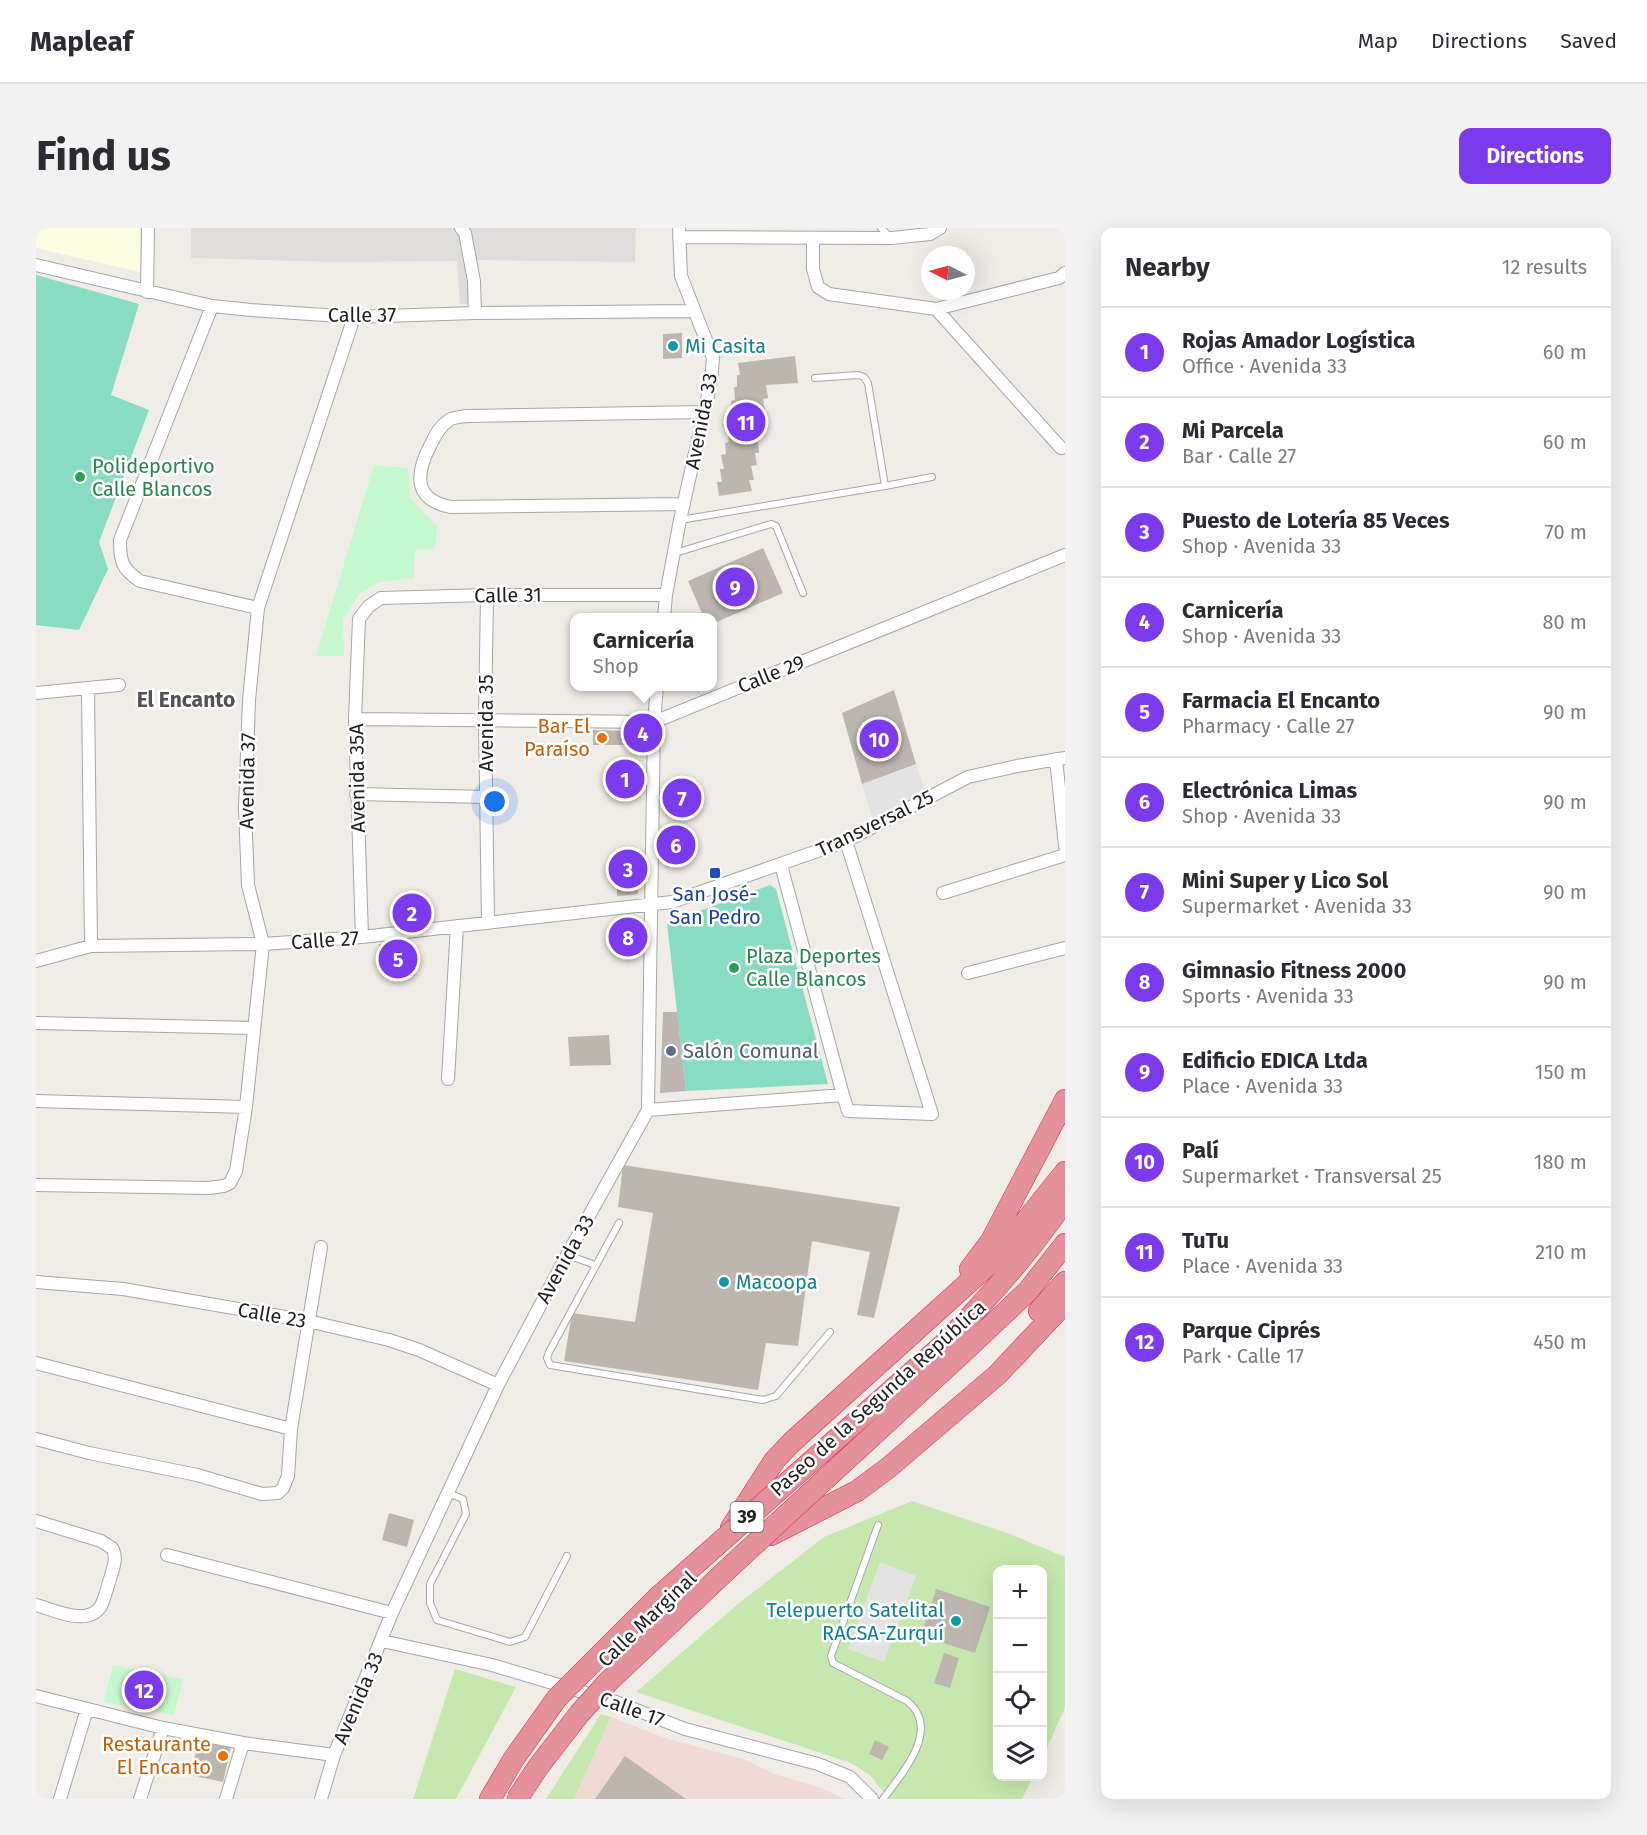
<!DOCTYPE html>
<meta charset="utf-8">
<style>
:root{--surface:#fff;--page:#f2f2f3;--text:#2b2b33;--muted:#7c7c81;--line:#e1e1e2;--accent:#7c3aed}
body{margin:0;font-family:"Fira Sans",sans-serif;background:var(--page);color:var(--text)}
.controls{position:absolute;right:18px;bottom:18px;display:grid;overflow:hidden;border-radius:12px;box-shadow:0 6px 24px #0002}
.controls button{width:54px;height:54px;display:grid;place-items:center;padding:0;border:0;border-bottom:2px solid var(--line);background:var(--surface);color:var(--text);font:30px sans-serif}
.compass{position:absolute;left:885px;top:18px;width:54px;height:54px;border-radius:50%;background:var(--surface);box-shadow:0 6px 24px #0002;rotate:276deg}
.you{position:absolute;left:459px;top:574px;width:21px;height:21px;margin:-15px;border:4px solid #fff;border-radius:50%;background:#1a73e8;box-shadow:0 0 0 9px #1a73e833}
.badge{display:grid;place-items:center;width:39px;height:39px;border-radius:50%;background:var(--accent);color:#fff;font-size:20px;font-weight:700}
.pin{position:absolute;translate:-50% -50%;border:3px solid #fff;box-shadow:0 2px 6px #0006}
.popup{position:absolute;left:534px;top:385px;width:147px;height:78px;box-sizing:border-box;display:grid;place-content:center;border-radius:12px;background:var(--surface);filter:drop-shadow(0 2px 4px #0005);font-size:20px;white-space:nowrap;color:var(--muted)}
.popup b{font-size:22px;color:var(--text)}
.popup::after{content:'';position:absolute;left:50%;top:100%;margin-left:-12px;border:12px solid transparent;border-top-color:var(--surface)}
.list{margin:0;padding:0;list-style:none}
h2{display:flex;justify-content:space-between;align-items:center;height:78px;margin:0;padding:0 24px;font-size:26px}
h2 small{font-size:20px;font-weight:400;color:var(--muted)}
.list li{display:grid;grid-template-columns:39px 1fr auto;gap:18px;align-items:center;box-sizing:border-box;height:90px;padding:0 24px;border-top:2px solid var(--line)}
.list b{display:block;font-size:22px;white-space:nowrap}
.list p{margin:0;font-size:20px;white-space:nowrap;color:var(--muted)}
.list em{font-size:20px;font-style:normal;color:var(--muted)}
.icon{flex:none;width:33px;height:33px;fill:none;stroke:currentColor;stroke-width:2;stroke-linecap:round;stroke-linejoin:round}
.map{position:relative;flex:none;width:1029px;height:1571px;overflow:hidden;border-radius:12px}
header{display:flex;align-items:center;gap:36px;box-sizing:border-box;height:84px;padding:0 30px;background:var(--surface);border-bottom:2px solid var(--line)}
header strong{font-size:28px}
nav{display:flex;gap:33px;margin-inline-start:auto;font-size:21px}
.intro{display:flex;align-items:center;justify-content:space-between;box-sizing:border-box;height:144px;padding:0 36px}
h1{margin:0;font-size:42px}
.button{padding:15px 27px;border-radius:12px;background:var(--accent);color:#fff;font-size:21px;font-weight:700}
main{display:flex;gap:36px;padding:0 36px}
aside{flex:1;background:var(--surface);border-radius:12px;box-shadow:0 6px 24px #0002}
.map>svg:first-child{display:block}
.residential{fill:#dedddc}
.commercial{fill:#f0d9d6}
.education{fill:#fcfee1}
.grass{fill:#c6e8ae}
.park{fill:#c5f8cd}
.pitch{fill:#87dcc2}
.parking{fill:#e3e3e3}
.building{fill:#bcb6af}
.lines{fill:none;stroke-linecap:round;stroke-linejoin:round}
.lane-casing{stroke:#a6a6a6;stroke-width:8}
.street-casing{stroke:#a6a6a6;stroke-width:14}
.highway-casing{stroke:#d52c58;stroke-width:22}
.lane{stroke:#fff;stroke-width:6}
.street{stroke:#fff;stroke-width:12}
.highway{stroke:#e4919a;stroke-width:21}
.highway-bridge-casing{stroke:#d52c58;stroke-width:22;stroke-linecap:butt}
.highway-bridge{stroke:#e4919a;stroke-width:21}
.culture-dot{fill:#0f9aa8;stroke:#fff;stroke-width:2}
.leisure-dot{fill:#2e9e5b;stroke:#fff;stroke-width:2}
.food-dot{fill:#e8710a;stroke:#fff;stroke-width:2}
.transit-dot{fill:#1a4fb4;stroke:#fff;stroke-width:2}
.service-dot{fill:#5c6f8a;stroke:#fff;stroke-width:2}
.labels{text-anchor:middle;stroke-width:5;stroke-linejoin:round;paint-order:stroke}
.shield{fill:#fff;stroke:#626262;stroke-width:1.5}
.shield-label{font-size:18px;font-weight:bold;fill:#1f1f1f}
.street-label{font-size:20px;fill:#1f1f1f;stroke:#fff}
.culture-label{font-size:20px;fill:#0d838f;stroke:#fff;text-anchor:start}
.leisure-label{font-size:20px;fill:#27864d;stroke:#fff;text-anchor:start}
.food-label{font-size:20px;fill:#c56008;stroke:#fff;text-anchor:end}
.transit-label{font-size:20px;fill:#164399;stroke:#fff}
.service-label{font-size:20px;fill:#4e5e75;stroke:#fff;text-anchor:start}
.neighbourhood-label{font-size:21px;font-weight:bold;fill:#525252;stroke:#fff}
</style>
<header>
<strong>Mapleaf</strong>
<nav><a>Map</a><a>Directions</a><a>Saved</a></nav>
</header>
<div class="intro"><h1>Find us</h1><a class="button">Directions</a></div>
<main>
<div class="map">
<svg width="1029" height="1571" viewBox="0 0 1029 1571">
<rect width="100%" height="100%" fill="#f0ede6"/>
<!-- residential -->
<path class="residential" d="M155,0H600L599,34L440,32L438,76H424L421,33L298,34L155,30Z"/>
<!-- commercial -->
<path class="commercial" d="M575,1489L629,1510L710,1532L741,1547L783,1559L808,1571H538Z"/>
<!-- education -->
<path class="education" d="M0,0H104V44L0,20Z"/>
<!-- grass -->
<path class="grass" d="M876,1273L974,1306L1029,1329V1480L1007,1528L1006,1342H962V1548L997,1549L986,1571H853L834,1547L815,1535L600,1464L702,1376L788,1309Z
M419,1441L480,1459L420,1571H377Z
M565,1486L575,1489L538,1571H510Z"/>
<!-- park -->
<path class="park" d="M338,237L372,240L374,270L401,298L399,321L379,322L378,350L343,354L323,366L307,391L308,428H280Z
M77,1437L147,1451L138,1487L68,1474Z"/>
<!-- pitch -->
<path class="pitch" d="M0,47L103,76L75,167L113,182L63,314L72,341L43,402L0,397Z
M734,657L740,661L792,856L650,863L631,695Z"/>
<!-- parking -->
<path class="parking" d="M880,536L891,568L838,595L826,556Z
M844,1334L880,1348L848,1434L812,1421Z"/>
<!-- building -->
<path class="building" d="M646,105V130L627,131V106Z
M759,128L762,155L730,157L732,170L727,171L729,184L720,186L723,225H719L721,237L715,238L718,252H713L716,263L683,268L681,254H686L684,241H688L685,227L690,226L689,215L693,214L691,200H694L693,188L697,187L695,173L699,172L698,159H701V147H704L702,135Z
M727,320L747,365L676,396V390H668L652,353Z
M858,462L880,536L826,556L806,485Z
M557,502L602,503V517H557Z
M577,546H602V557L577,556Z
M656,554L664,575L630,588L629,564Z
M647,605L655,630L631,639L630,611Z
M581,632L601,633L602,666L581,668Z
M378,715L379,748L345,747L343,716Z
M627,784H641L650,863L624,865Z
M573,807L575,837L534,838L532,809Z
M587,937L864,979L838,1090L821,1087L834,1024L776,1013L762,1118L730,1115L722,1162L528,1133L536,1085L599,1094L617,985L582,979Z
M353,1285L378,1292L371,1319L346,1312Z
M900,1361L954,1379L939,1425L885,1408Z
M908,1425L923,1430L914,1460L898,1455Z
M839,1512L853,1519L846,1532L833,1526Z
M163,1515L195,1519L187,1554L153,1547Z
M589,1528L650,1571H559Z"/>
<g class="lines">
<defs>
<path id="lane" d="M845,0L853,8
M779,150L822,147L828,149L832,155L849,258
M644,292L849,258L896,249
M639,325L735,296L740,298L767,365
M583,995L513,1124L511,1130L514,1137L727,1172L740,1168L794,1104
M532,1027L559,1037
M412,1265L427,1271L430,1286L394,1356V1375L401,1392L474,1414L489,1409L531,1328
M842,1297L795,1428L797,1435L871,1473C906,1501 866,1546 847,1571"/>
<path id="street" d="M425,0L429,5L438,53L439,85
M643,9L856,10L894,6L904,0
M777,11V41L782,59L793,66L900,81L1023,50L1029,45
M0,37L176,78L215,82L318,89L439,85L657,83
M111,64L112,0
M176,78L84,312C84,334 86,341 104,353L222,380
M900,81L1025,220
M648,276L415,279C378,272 379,247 394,218C399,208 403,199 413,192C418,189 425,189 431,188L668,184
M451,367L449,491L452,695
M628,390L630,367L644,292L675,154L677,130L645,48L643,0
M52,460L55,718
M0,465L83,457
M319,491L618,494L1029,327
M1020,531L1029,618
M320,566L450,569
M745,637L807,867
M907,665L1029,627
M326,709L319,491L323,391L333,378L345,370L451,367H630
M0,733L55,718L227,716L326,709L636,674L810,613L932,549L981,538L1029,530
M932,745L1029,720
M0,795L218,800
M412,851L421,698
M0,873L210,879
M612,882L807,867L812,883L896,886L810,613
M0,957L172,960L188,958L194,955L200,943L210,879L227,716L212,657L209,580L213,472L222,380L318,89
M0,1054L87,1061L272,1093L353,1112L383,1122L462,1157
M0,1135L255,1201
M0,1211L53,1225L161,1247L226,1266L242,1265L247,1260L252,1248L255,1201L285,1019
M0,1293L65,1313L76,1320C82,1329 77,1341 74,1351C71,1360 69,1370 65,1378C52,1399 18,1382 0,1377
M131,1327L356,1385
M346,1413L456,1437L580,1474L649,1501L782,1536L814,1549L836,1571
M0,1468L127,1500L207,1515L298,1527
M24,1571L51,1481
M104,1571L127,1500
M190,1571L207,1515
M285,1571L298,1527L356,1385L462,1157L531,1027L612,882L618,494L621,458"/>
<path id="highway" d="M934,1041L955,1013L1029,872
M1003,1083L1029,1054
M909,1115C952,1070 994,1024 1029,972
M922,1129L992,1063L1029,1016
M695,1300L738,1233L756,1214L961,1029L1029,944
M735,1307L821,1263L852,1240L961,1147L1029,1075
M454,1571L477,1532L521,1470"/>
</defs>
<!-- lane casing -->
<use href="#lane" class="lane-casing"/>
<!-- street casing -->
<use href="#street" class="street-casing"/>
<!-- highway casing -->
<use href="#highway" class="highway-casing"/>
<!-- lane -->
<use href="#lane" class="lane"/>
<!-- street -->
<use href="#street" class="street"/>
<!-- highway -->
<use href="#highway" class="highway"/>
<defs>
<path id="highway-bridge" d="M521,1470L621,1370L909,1115
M481,1571L502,1539L544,1485L573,1453L695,1338L922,1129"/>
</defs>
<!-- highway-bridge casing -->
<use href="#highway-bridge" class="highway-bridge-casing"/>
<!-- highway-bridge -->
<use href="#highway-bridge" class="highway-bridge"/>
</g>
<!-- markers -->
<g class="culture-dot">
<circle cx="637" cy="118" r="6"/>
<circle cx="688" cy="1054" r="6"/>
<circle cx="920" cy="1393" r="6"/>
</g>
<g class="leisure-dot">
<circle cx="44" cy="249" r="6"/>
<circle cx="698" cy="740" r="6"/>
</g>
<g class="food-dot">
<circle cx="566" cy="510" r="6"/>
<circle cx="187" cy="1528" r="6"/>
</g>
<rect class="transit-dot" x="673" y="639" width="12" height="12" rx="3"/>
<circle class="service-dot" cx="635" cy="823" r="6"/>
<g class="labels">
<!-- shield labels -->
<rect class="shield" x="694.5" y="1274" width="33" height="30" rx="4.5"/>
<g class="shield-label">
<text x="711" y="1295">39</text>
</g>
<!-- street labels -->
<g class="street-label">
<text x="326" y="94">Calle 37</text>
<text transform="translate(665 193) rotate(-79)" y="7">Avenida 33</text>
<text transform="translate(472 367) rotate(-1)" y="7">Calle 31</text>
<text transform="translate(735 446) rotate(-22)" y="7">Calle 29</text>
<text transform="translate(450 495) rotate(-90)" y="7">Avenida 35</text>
<text transform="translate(321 550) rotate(-91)" y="7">Avenida 35A</text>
<text transform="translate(211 553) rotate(-89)" y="7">Avenida 37</text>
<text transform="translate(839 595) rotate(-26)" y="7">Transversal 25</text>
<text transform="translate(289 712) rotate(-4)" y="7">Calle 27</text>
<text transform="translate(529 1031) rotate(-61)" y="7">Avenida 33</text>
<text transform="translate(236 1087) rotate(10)" y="7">Calle 23</text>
<text transform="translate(842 1170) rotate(-42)" y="7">Paseo de la Segunda República</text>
<text transform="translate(611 1391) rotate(-44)" y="7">Calle Marginal</text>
<text transform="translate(322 1470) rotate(-67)" y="7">Avenida 33</text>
<text transform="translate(596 1481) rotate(20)" y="7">Calle 17</text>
</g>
<!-- culture labels -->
<g class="culture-label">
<text x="649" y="125">Mi Casita</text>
<text x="700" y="1061">Macoopa</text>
<text x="908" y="1389" text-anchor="end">Telepuerto Satelital<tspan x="908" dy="23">RACSA-Zurquí</tspan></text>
</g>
<!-- leisure labels -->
<g class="leisure-label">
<text x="56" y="245">Polideportivo<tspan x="56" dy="23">Calle Blancos</tspan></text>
<text x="710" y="735">Plaza Deportes<tspan x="710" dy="23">Calle Blancos</tspan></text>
</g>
<!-- food labels -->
<g class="food-label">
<text x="554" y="505">Bar El<tspan x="554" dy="23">Paraíso</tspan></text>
<text x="175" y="1523">Restaurante<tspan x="175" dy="23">El Encanto</tspan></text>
</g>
<!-- transit labels -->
<g class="transit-label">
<text x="679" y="673">San José-<tspan x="679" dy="23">San Pedro</tspan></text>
</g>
<!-- service labels -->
<g class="service-label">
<text x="647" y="830">Salón Comunal</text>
</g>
<!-- neighbourhood labels -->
<g class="neighbourhood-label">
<text x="150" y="479">El Encanto</text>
</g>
</g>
</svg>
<div class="controls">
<button>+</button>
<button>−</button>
<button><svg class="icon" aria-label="locate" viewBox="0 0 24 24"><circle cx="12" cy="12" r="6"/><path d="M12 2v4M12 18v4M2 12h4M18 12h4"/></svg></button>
<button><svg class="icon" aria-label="layers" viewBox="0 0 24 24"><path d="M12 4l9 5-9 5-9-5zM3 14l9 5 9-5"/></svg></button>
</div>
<svg class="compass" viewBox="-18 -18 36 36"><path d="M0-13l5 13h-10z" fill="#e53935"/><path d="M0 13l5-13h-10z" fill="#7c7c81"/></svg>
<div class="you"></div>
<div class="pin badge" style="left:589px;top:551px">1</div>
<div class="pin badge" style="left:376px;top:685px">2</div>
<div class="pin badge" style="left:592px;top:641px">3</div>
<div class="pin badge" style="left:607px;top:505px">4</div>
<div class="popup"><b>Carnicería</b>Shop</div>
<div class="pin badge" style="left:362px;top:731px">5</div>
<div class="pin badge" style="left:640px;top:617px">6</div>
<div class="pin badge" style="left:646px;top:570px">7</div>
<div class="pin badge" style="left:592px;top:709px">8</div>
<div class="pin badge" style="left:699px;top:359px">9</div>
<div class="pin badge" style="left:843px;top:511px">10</div>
<div class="pin badge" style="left:710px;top:194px">11</div>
<div class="pin badge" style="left:108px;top:1462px">12</div>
</div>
<aside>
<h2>Nearby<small>12 results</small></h2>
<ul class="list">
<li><span class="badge">1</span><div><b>Rojas Amador Logística</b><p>Office · Avenida 33</p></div><em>60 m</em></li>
<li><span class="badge">2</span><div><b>Mi Parcela</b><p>Bar · Calle 27</p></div><em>60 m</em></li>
<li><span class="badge">3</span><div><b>Puesto de Lotería 85 Veces</b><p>Shop · Avenida 33</p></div><em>70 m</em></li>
<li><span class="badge">4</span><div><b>Carnicería</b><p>Shop · Avenida 33</p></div><em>80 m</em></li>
<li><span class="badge">5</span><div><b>Farmacia El Encanto</b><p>Pharmacy · Calle 27</p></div><em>90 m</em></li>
<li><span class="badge">6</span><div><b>Electrónica Limas</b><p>Shop · Avenida 33</p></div><em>90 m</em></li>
<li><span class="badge">7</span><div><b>Mini Super y Lico Sol</b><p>Supermarket · Avenida 33</p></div><em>90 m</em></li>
<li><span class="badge">8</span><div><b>Gimnasio Fitness 2000</b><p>Sports · Avenida 33</p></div><em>90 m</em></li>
<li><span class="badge">9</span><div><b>Edificio EDICA Ltda</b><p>Place · Avenida 33</p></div><em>150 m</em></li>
<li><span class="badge">10</span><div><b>Palí</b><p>Supermarket · Transversal 25</p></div><em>180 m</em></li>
<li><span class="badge">11</span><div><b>TuTu</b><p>Place · Avenida 33</p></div><em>210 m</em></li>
<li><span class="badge">12</span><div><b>Parque Ciprés</b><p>Park · Calle 17</p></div><em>450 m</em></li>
</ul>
</aside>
</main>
